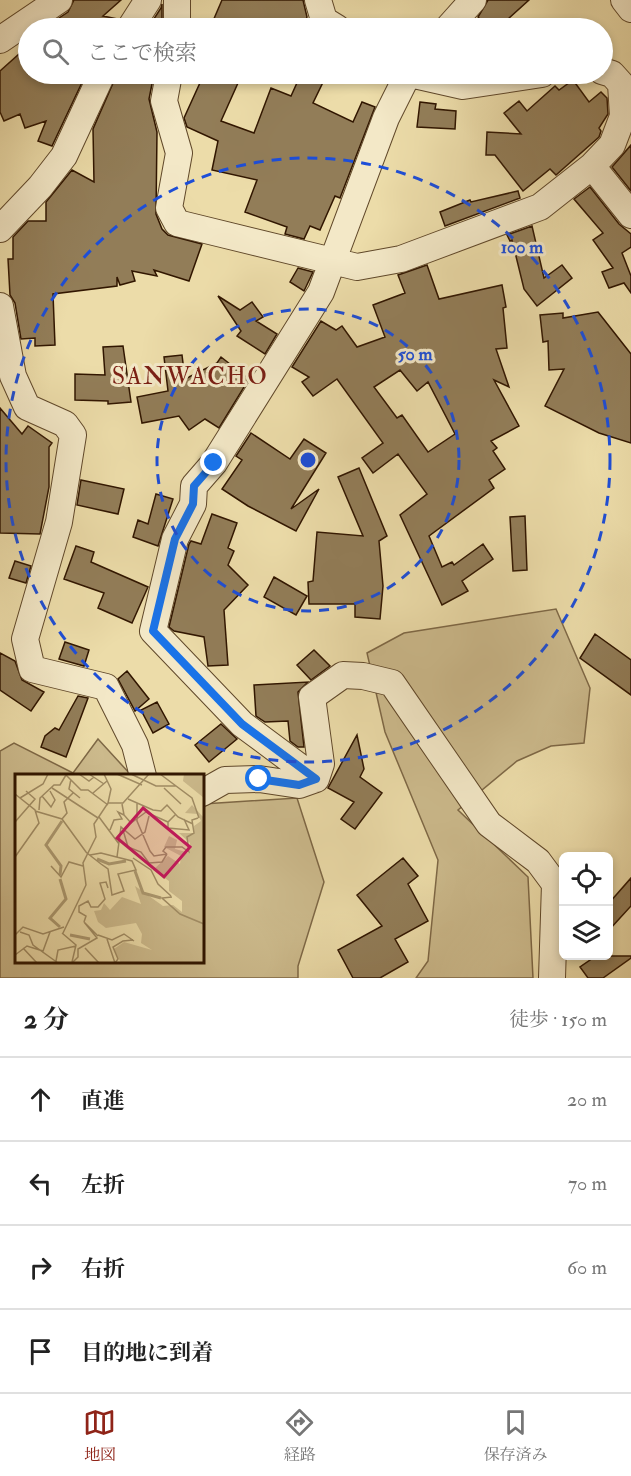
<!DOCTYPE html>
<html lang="ja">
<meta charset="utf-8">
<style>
:root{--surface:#fff;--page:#f2f2f2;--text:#222;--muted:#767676;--line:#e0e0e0;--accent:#8f2418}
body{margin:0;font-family:"IM FELL Double Pica","Noto Serif JP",serif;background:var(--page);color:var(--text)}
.controls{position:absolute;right:18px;bottom:18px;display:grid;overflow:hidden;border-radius:9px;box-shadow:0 3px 9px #0003}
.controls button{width:54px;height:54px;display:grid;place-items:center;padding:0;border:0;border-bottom:2px solid var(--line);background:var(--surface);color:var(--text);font:30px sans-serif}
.stop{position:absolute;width:18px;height:18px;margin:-14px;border:4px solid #1a73e8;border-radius:50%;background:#fff}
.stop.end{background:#1a73e8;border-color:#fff;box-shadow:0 2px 6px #0008}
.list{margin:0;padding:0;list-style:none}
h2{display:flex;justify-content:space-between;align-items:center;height:78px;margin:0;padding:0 24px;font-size:26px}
h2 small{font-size:20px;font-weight:400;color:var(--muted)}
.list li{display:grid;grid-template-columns:39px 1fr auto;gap:18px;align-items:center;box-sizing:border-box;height:84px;padding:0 24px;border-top:2px solid var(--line)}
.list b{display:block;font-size:22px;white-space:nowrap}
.list em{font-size:20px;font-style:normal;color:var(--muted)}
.icon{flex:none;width:33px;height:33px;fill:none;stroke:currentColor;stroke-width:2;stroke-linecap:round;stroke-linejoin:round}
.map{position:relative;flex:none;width:631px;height:978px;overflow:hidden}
.search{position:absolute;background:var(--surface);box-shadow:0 3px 9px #0003;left:18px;right:18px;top:18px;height:66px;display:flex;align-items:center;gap:15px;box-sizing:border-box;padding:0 21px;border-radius:33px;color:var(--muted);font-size:22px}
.sheet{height:414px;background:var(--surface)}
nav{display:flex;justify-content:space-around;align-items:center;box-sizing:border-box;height:84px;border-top:2px solid var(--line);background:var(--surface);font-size:16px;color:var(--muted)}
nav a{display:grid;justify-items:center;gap:3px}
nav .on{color:var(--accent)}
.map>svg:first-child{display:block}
.green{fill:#ccba8c;stroke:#7e6846;stroke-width:1.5}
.building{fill:#927d58;stroke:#311600;stroke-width:1.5;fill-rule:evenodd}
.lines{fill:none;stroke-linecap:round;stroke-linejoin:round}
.minor-casing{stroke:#60482a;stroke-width:28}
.minor{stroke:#f3e8c7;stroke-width:26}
.route{stroke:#1a73e8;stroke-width:8}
.ring{fill:none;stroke:#1d4ed8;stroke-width:3;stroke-dasharray:10 8}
.labels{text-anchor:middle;stroke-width:6;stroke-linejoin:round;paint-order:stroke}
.neighbourhood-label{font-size:24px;letter-spacing:1.5px;fill:#7a1f14;stroke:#f3e8c7}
.inset-river{fill:none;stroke:#ac9970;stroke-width:3}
.inset-road{fill:none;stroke:#a18d65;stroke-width:1.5}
.view{fill:#c2185b;fill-opacity:0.15;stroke:#c2185b;stroke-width:3}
.inset-edge{fill:none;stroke:#311600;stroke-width:3}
.centre{fill:#1d4ed8;stroke:#f3e8c7;stroke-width:3}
.ring-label{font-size:18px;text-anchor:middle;font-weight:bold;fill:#1d4ed8;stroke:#f3e8c7;stroke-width:6;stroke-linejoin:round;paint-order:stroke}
</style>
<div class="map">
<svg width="631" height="978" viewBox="0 0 631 978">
<rect width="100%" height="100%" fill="#ecdca9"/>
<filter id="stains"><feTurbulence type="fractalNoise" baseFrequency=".00333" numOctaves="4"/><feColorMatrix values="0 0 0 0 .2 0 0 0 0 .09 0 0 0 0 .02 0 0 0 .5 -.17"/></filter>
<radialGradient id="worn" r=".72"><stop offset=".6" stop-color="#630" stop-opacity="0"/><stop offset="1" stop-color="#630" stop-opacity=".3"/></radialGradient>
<!-- green -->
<path class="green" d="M556,609L590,688L584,743L551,746L517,761L458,810L528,877L533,978H416L428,961L438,860L385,732L367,653L404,633Z
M98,739L131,775L16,776V962H202L203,804L297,798L324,882L298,966V978H0V751L14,743L73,773Z"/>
<!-- building -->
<path class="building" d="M74,0H121L103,16L118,19L115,28H44L68,12Z
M222,0H303L307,17L303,28H210Z
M488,0H529L498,28H488L478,17Z
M162,4V28H148L161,8Z
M28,46V74H86L52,146L38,141L46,121L25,128L20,114L4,121L0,112V71Z
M117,74H154L149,99L157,132L156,214L162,229L168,235L202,244L189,281L154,270L157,276L132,271L135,281L120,285L117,277V286L53,294L55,345L35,346V338L21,339L15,303L10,295L8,259H13V237L28,221H46V202L72,170L94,182L93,129Z
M204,74H242L221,121L254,133L271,88L291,96L301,74H327L313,103L353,122L362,102L375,107L340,198L335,196L320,230L310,226L304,239L285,234L287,227L245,212L257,180L212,170L218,141L187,127L184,118Z
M573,80L589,102L601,92L607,98L608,114L599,128L601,131L599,137L556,175L550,169L523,191L495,155H486L487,132L521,134L504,113L519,101L527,111L555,86L559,90Z
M420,102L436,104L435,109L456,111L455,129L417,127Z
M631,145V191L612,167Z
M590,187L619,224L631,234V247L622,253L631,276V293L624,283L609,288L602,272L613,268L593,240L603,233L574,199Z
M518,191L520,198L445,226L440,212L470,200L471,202Z
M532,226L544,278L562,265L572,278L537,306L524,289L512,240L510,241L507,235Z
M427,265L439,299L502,285L506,307L503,308L507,348L496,349L509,387L494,380L519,426L491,441L497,448L493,451L505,469L489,480L494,488L429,536L442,567L452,562L454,565L483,544L493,559L462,581L468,591L442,605L400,515L427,494L398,454L373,473L362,458L383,443L337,379L313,396L302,382L309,377L292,367L321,321L336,330L342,326L357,347L385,337L373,305L405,293L398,275ZM400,370L417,391L428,382L455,434L428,452L402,415L397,418L374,387Z
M298,268L313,272L304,291L290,282Z
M218,296L240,310L252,302L263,317L256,321L277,334L265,354L237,336L241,331Z
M598,312L631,354V443L599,433L545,406L564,369L549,370L548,341L543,342L540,315L563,313V318Z
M123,346L131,402L108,404V401L75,400V374L105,375L103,347Z
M182,355L185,379L217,363L221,357L249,379L219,428L205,419L189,430L179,416L142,423L137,397L168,391L164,357Z
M0,408L22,434L28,426L52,443L49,447V487L40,534L0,533Z
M251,433L290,459L304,439L326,453L291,509L319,489L296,531L248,506L222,489L242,460L236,456Z
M359,468L387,536L379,541L383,586L380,619L355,617V604H309L308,582L313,581L317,532L363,536L338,477Z
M81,480L124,489L118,514L77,505Z
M156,494L173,499L158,546L133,537L138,520L148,524Z
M212,514L237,523L228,548L234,551L228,565L248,585L224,610L228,665L208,666L204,637L174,631L169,627L189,544L191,541L201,544Z
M525,516L527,570L513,571L510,517Z
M76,546L94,552L91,562L148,587L132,623L98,608L104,593L64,579Z
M15,561L31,566L26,583L9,578Z
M274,577L307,596L296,615L264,597Z
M595,634L631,660V695L580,658Z
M65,642L89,650L84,666L59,659Z
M314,650L330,666L311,680L297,665Z
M0,653L15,661L22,680L44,692L31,711L0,690Z
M127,671L149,699L135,711L118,679Z
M308,682L298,692L304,747H298L290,741L288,721L265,722L256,716L254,685Z
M78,696L88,698L66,757L41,747L45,736L55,728L59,730Z
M157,702L169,724L153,733L141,710Z
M221,724L237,739L209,762L195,745Z
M357,735L364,769L360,777L382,793L355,829L341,819L354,802L328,788Z
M403,858L418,876L408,884L428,921L395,939L408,962L380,978H353L338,950L382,926L357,895Z
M631,878V906L609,930V903Z
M596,956H631V958L603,978H588L580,967Z"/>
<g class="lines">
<defs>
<path id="minor" d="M177,0V28
M318,0L324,20L337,28
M624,0L631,9
M130,28L148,0
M448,28L473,0
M0,40L59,0
M169,74L164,101L179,153L169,208L177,223L357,267L401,259L540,207L592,166L612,145L623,116L621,84L612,74L602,71
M410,74L463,86L542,74
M592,166L631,215
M0,229L40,187L64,156L102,74
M0,306L13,376L27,407L65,424L73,435L59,522L25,639L32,669L106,687L135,745L143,776
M316,779L242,724L153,631L175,539L193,504L194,486L214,463L321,292L386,118L408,74
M316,779L321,764L312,697L343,675L363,676L392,683L489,824L538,861L555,884L552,978
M202,793L225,780L259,779L299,785L316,779"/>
</defs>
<!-- minor casing -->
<use href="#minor" class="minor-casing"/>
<!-- minor -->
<use href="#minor" class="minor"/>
</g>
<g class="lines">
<!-- route -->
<path class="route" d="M214,463L194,486L193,504L175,539L153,631L242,724L316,779L299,785L259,779"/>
</g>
<!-- distance rings -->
<g class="ring">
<circle cx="308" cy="460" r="151"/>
<circle cx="308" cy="460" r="302"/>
</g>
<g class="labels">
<!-- neighbourhood labels -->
<g class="neighbourhood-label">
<text x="190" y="384">SANWACHO</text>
</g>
</g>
<!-- overview -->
<g transform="translate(15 774)">
<rect width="189" height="189" fill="#ecdca9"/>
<path d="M169,0H189V24L168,7ZM177,31L189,44V189H106L99,175L109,168L137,176L126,169L127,160L121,149L91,154L83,148L79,137L86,136L89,129L95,136L107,123L126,130L120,112L148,132L158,131L167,138V127L154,117V107L138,96L153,82L165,90L166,82L149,73L154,62L162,66L160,75L175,79V69L164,59H179V52L186,47L183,40L170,39Z" fill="#ccba8c"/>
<path class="inset-river" d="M82,85L94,90L111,87M120,97L128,119L146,124M45,101L46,92L31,71L47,47M45,153L35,144L51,125L45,105M55,161L75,165"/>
<path class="inset-road" d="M50,0L66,16H73L93,31M64,0L74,7L79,3M74,0L89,10M102,0L127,11M116,0L141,12H161M145,0L177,24L184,44M56,5L54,15L65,24M37,14L83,44M149,14L166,30M78,19L92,7M0,20L20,36L24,49L0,83M27,22L36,33L40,26L35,17M5,24L28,10L33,0M113,25L138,36L146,37L152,31L163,43L178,50M93,29H108L134,0M122,29V47L135,77L139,82L152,80M107,30L109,41L116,49L131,38L153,48L161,40M24,36L25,24L39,11H45L51,1M20,37L47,45L71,78L72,79L86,90L93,95L97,121L109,117L103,100L121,96L117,87L86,79L75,81M84,43L104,70M47,45L52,39L49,28L58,19M0,48L20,25L11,17M153,48V54L174,56L169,45M95,56L99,46L107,45L103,38L109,41M108,56L113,73L126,78L134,89L147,88L152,80M152,80L148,77L151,73H167L174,78L172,63L179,59L177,46L183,44M102,83L106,53L120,65L130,58L134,42M118,84L136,96L143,110L156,122M36,92L46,103L54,88L68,92M157,123L147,124L165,140L189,150M69,148L71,142L64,138V132L73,127L76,133H83L90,125L85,109L91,108L93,114M69,148L83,162M5,158L14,161L18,171L43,189M47,159L61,171L57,188M48,159L71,111L68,89L81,63L79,50L93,29L96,15L89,0M0,161L8,153L28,160L49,153M83,161L97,166L109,160L119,167M92,165L100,189M8,174L22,189M70,174L84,189M0,181L12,172L28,177L35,158M41,187L43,176L61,172M57,189L63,183V175L82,164L69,148M100,189L103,185L98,173L108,167L118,166"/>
<path class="view" d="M128,34L175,73L149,103L102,64Z"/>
<rect width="189" height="189" class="inset-edge"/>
</g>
<circle cx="308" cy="460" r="9" class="centre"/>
<g class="ring-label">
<text x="522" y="253">100 m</text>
<text x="415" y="360">50 m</text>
</g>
<rect width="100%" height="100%" filter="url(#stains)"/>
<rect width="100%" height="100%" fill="url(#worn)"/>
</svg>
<div class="controls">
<button><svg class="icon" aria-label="locate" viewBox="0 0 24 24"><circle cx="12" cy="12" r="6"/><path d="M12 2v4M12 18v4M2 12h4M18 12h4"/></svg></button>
<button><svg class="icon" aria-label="layers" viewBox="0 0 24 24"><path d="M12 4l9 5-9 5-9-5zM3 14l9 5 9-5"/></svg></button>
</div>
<div class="stop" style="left:259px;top:779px"></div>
<div class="stop end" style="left:214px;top:463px"></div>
<div class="search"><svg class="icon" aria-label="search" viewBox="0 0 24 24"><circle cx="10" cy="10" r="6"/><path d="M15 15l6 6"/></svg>ここで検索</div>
</div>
<section class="sheet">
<h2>2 分<small>徒歩 · 150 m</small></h2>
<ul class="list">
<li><svg class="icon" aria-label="ahead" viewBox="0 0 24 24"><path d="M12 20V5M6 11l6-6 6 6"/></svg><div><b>直進</b></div><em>20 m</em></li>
<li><svg class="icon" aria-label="left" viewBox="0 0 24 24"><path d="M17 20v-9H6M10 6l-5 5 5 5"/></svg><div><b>左折</b></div><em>70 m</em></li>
<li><svg class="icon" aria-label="right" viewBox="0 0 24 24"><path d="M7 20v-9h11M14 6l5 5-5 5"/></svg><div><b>右折</b></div><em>60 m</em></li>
<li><svg class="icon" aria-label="arrive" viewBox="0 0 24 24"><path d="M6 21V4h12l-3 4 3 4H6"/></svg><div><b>目的地に到着</b></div></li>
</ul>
</section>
<nav>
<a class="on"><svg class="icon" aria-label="map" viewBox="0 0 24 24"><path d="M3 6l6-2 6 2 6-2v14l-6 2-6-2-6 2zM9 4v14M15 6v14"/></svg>地図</a>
<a><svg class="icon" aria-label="directions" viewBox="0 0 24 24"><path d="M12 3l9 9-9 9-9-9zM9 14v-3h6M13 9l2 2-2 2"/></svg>経路</a>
<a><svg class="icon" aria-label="saved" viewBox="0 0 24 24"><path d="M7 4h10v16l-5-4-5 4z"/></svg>保存済み</a>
</nav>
